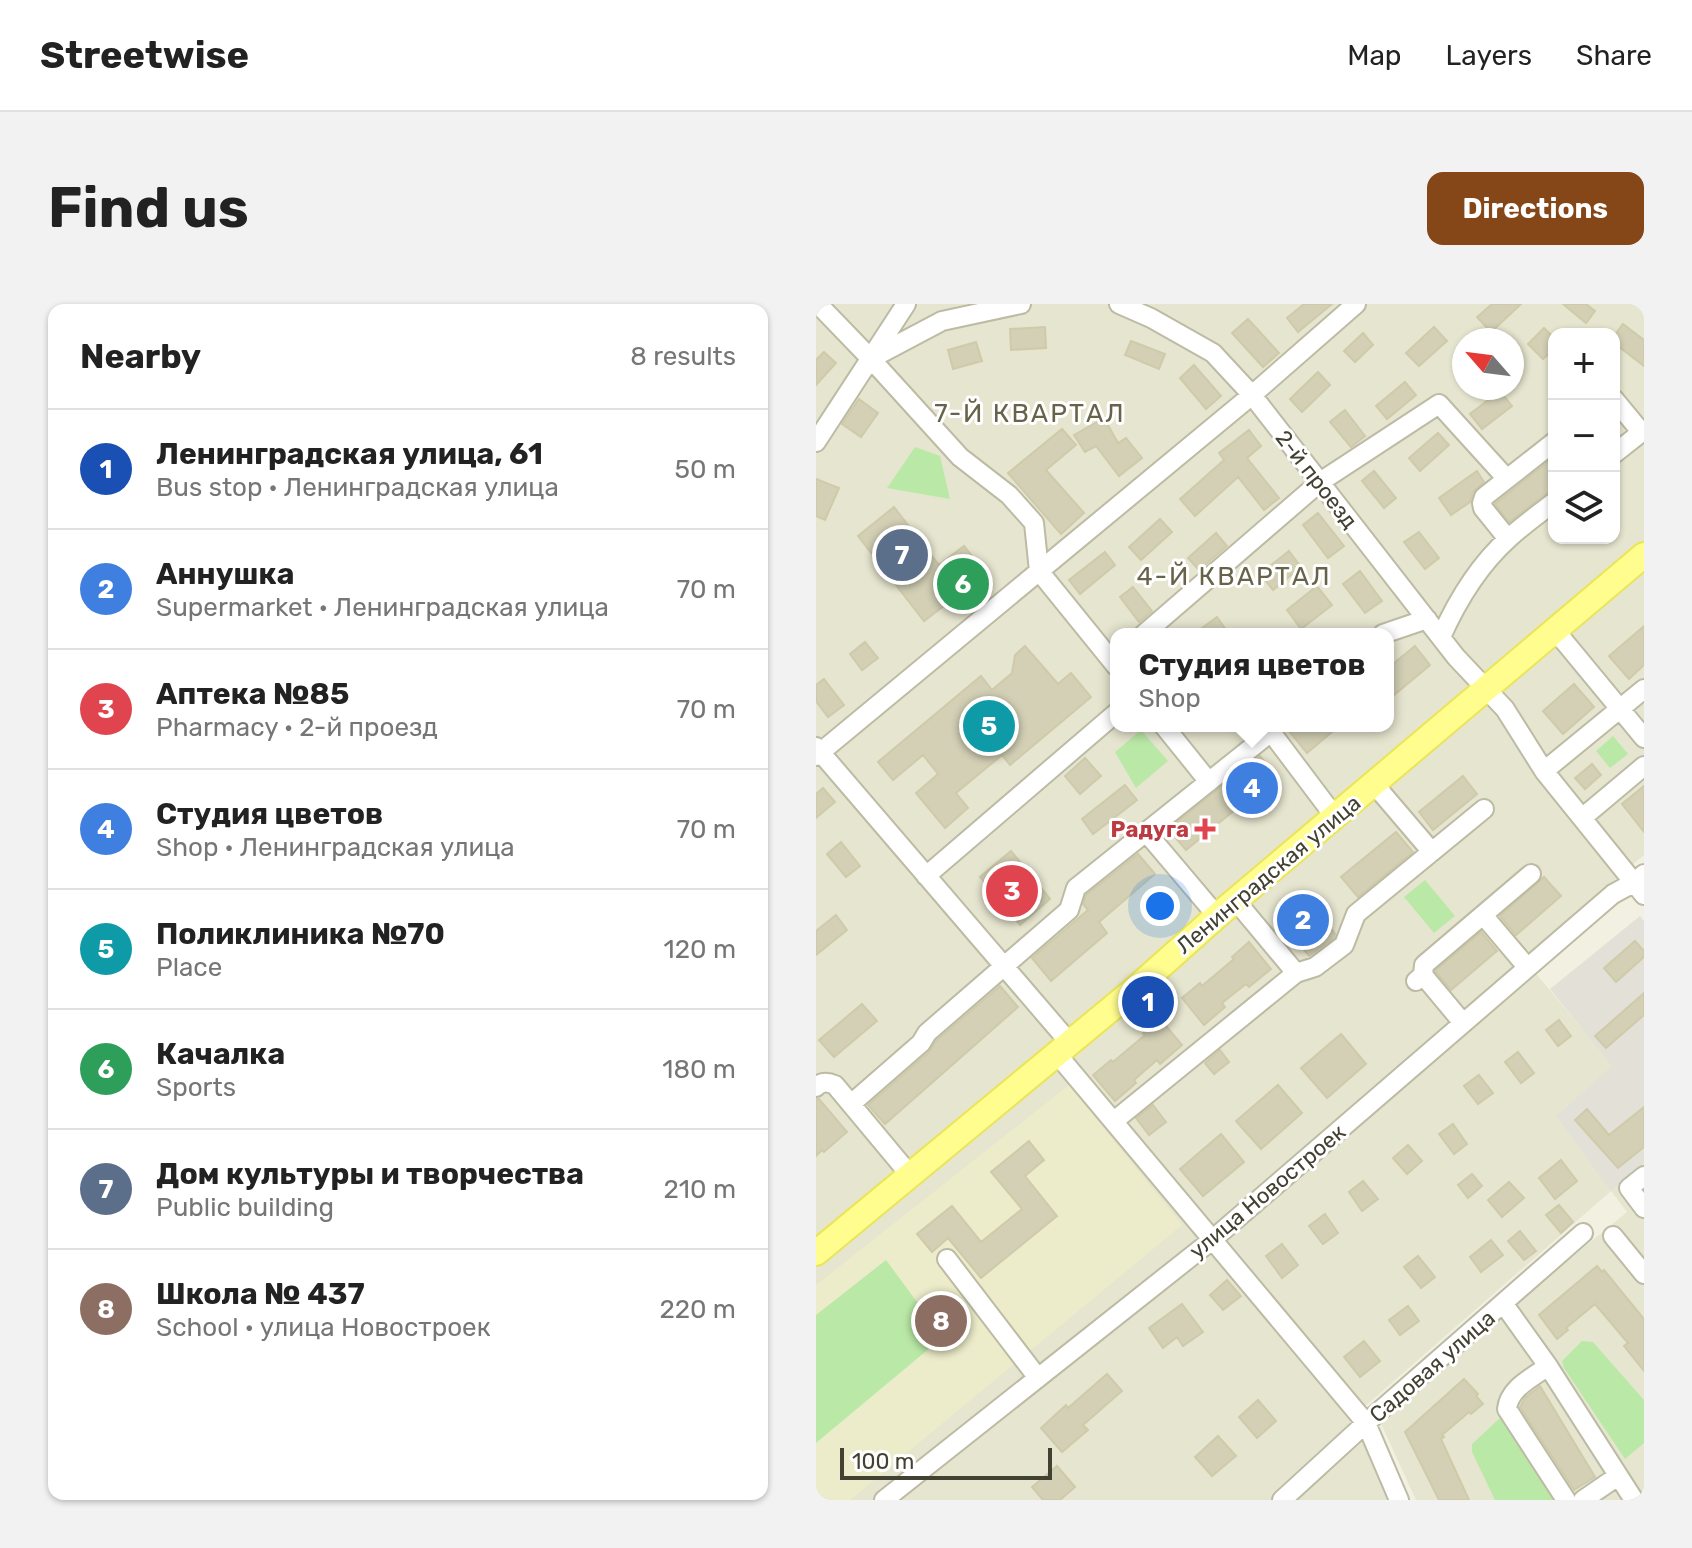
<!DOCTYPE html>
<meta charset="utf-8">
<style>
:root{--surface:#fff;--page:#f2f2f2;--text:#222;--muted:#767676;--line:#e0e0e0;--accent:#854618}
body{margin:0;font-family:Rubik,sans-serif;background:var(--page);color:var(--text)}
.controls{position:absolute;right:24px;top:24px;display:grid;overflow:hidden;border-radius:16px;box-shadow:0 2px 6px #0004}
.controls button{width:72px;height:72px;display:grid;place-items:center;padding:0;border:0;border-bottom:2px solid var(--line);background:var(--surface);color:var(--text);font:40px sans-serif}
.compass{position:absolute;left:636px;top:24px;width:72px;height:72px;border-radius:50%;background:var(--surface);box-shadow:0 2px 6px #0004;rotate:298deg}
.scale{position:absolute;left:24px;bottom:20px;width:212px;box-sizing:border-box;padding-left:8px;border:4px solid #434132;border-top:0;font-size:22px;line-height:28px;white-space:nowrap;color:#434132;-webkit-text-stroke:6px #fff;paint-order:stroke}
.you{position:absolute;left:344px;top:602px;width:28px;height:28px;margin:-20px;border:6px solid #fff;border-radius:50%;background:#1a73e8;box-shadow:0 0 0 12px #1a73e833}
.badge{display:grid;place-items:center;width:52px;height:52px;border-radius:50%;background:var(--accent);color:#fff;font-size:26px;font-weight:700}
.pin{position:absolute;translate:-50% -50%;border:4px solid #fff;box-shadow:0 2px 8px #0006}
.popup{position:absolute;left:294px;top:324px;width:284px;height:104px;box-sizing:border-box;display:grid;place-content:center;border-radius:16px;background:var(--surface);filter:drop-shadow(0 2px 6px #0005);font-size:26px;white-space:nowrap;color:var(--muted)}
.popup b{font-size:30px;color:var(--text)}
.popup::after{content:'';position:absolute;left:50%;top:100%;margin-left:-16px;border:16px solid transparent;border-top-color:var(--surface)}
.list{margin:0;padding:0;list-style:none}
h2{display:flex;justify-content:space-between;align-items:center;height:104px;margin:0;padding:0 32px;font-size:34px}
h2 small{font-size:26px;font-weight:400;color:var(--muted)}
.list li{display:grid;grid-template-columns:52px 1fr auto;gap:24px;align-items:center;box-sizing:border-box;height:120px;padding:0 32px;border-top:2px solid var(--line)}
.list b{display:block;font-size:30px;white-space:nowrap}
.list p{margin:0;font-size:26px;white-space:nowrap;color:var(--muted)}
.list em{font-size:26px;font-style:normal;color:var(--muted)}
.icon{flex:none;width:44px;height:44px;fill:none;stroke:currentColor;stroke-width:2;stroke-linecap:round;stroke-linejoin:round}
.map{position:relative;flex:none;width:828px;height:1196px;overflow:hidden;border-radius:16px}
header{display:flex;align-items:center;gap:48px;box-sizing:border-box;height:112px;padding:0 40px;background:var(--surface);border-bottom:2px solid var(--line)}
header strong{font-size:38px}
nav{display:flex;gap:44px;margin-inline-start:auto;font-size:28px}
.intro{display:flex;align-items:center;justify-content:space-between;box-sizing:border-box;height:192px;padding:0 48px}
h1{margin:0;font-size:56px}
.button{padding:20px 36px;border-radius:16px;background:var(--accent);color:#fff;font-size:28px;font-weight:700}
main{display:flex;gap:48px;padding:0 48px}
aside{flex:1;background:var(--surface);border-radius:16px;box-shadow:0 2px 6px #0004}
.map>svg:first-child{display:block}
.residential{fill:#e6e5cf;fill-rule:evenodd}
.industrial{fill:#e3e1d7}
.education{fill:#ececca}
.green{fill:#bae9a7}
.building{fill:#d3d0b6;stroke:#cfcaa9;stroke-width:2}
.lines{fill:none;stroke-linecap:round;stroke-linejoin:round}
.minor-casing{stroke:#bdbba4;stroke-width:22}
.major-casing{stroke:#eae558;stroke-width:28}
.minor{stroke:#fff;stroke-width:18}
.major{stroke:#fffd8d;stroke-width:24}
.health-dot{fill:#e0444e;stroke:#fff;stroke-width:3}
.labels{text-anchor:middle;stroke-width:6;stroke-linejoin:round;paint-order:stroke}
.street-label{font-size:22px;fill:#434132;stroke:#fff}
.health-label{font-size:22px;font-weight:bold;fill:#be3a42;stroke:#fff;text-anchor:end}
.quarter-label{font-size:26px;letter-spacing:2px;fill:#676349;stroke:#fff}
</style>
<header>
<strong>Streetwise</strong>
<nav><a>Map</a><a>Layers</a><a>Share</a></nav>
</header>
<div class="intro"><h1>Find us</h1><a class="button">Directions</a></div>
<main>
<aside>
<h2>Nearby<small>8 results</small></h2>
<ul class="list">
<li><span class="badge" style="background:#1a4fb4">1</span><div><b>Ленинградская улица, 61</b><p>Bus stop · Ленинградская улица</p></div><em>50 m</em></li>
<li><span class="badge" style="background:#3f7fe0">2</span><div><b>Аннушка</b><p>Supermarket · Ленинградская улица</p></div><em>70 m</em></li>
<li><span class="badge" style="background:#e0444e">3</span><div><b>Аптека №85</b><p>Pharmacy · 2-й проезд</p></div><em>70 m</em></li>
<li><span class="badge" style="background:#3f7fe0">4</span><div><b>Студия цветов</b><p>Shop · Ленинградская улица</p></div><em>70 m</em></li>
<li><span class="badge" style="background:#0f9aa8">5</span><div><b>Поликлиника №70</b><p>Place</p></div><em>120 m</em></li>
<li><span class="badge" style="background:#2e9e5b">6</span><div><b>Качалка</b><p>Sports</p></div><em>180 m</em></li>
<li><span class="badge" style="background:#5c6f8a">7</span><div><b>Дом культуры и творчества</b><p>Public building</p></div><em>210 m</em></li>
<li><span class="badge" style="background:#8d6e63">8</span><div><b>Школа № 437</b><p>School · улица Новостроек</p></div><em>220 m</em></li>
</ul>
</aside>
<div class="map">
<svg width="828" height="1196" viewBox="0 0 828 1196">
<rect width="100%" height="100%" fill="#f2f1e1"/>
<!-- residential -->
<path class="residential" d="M0,0H818L828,8V551L707,654L797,762L740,812L795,886L828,859V1196H600L562,1113L811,908L795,887L538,1112L579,1196H0ZM738,30H798V234H738ZM648,36H696V84H648ZM300,330H572V422H300Z"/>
<!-- industrial -->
<path class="industrial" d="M824,612L828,617V859L795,887L740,812L796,762L734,685Z"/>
<!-- education -->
<path class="education" d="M253,781L366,921L34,1196H0V981Z"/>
<!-- green -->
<path class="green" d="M99,143L124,152L134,195L71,184Z
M325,426L352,457L320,484L299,448Z
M797,432L812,450L794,464L780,447Z
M609,576L639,612L618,629L588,593Z
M70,956L127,1033L0,1139V1011Z
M766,1037L777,1038L828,1096V1139L809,1155L748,1064L746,1057Z
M684,1114L738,1196H679L656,1148V1140Z"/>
<!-- building -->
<path class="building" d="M488,0H516L482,28L471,14Z
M676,0H705L675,28L661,13Z
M747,0H770L779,7L770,19Z
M432,15L463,49L447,63L416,29Z
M807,20L828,36V62L798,39V32Z
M229,23L230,44L195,46L194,25Z
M618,23L631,37L603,62L590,49Z
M728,24L738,34V45L727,55L712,40Z
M547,29L557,41L539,58L528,47Z
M315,37L349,50L343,65L309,51Z
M160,38L166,57L137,65L132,46Z
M8,48L20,59L0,81V56Z
M378,61L405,92L390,105L364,74Z
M502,68L514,81L486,108L474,95Z
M589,78L600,91L571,115L560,102Z
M684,87L696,102L666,125L654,110Z
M43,95L62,109L45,133L26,120Z
M529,106L549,132L535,143L514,118Z
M288,114L302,139L310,134L326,154L303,172L280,142L269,148L258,131Z
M246,125L260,141L230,166L268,209L245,230L192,169Z
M433,126L445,142L431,154L463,194L448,206L422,173L379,212L364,195L408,156L403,149Z
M622,129L633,141L604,167L593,154Z
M738,153V186L731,189L693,218L679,200Z
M558,167L580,194L568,204L546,177Z
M661,167L668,178L657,188L654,198L635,211L623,194Z
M0,175L23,184L9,216L0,212Z
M78,203L123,261L148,242L175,276L138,305L133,298L108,317L42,232Z
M502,209L528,242L512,254L487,221Z
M344,215L356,228L325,256L313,243Z
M603,228L623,254L609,265L588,238Z
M400,229L411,242L383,266L372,254Z
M473,247L485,263L457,286L444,270Z
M289,248L299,261L264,290L253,276Z
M544,267L566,297L549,309L527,280Z
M501,282L516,301L485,325L471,306Z
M317,283L336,307L323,318L304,293Z
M401,313L413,330H378Z
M828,322V361L813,375L793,352Z
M49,338L62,354L46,366L34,350Z
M209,342L242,380L255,369L275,393L194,461L186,451L140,489L152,504L129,524L100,489L122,470L107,451L77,476L62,458L165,372L176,386L196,369L199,351Z
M599,342L614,361L572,396V364Z
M8,375L28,401L12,413L0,397V381Z
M758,380L778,403L747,430L727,407Z
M480,422H523L491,449L473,427Z
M444,452L460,472L370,546L352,525Z
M269,454L285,472L264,490L249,472Z
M776,460L785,471L769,485L759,474Z
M647,472L661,490L617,526L603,508Z
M309,481L321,496L277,530L266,515Z
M828,482V528L806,500Z
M7,484L19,498L0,514V490Z
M580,528L597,548L542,593L525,573Z
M25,538L44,562L30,573L11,550Z
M195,547L234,595L204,621L164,573Z
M322,550L339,570L283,618L291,629L235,677L216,654L272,606L267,600L270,591Z
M728,573L745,592L700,631L684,612Z
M498,602L519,630L518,634L493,652L471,624Z
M20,611L31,626L0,651V627Z
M665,628L681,647L635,686L619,667Z
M819,637L828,647V653L800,678L788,664Z
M433,638L455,665L433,683L430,680L406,699L409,703L388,721L366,694L384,679L386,682L418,655L416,653Z
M184,682L202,703L69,820L52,801L113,748L120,737Z
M828,689V711L790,744L779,732Z
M46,700L61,717L18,753L3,736Z
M344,715L366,741L344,760L341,756L318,776L320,779L299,797L277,771L295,756L297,758L329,731L327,729Z
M743,716L755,732L742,742L730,726Z
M525,730L550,760L511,794L485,764Z
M404,746L413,758L398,770L389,759Z
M702,748L718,769L705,779L689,758Z
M663,771L677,789L662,800L648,782Z
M462,781L486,809L445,845L420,817Z
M0,795H3L31,828L8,848L6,846L0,852Z
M337,801L350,818L333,831L320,814Z
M828,803V843L802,864L759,816L771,805L793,831Z
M637,820L651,840L638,850L623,830Z
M405,830L428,858L387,892L364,865Z
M213,837L228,856L209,872L241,912L165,974L132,934L116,948L101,930L136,902L165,938L206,905L175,868Z
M592,841L606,857L591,870L577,854Z
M745,856L761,877L739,895L723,874Z
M656,870L666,882L652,894L642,881Z
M547,877L562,895L546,907L533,888Z
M693,878L708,894L686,913L672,896Z
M743,901L757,918L745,929L730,911Z
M509,910L522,929L507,940L493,922Z
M704,927L720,947L708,956L692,937Z
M675,936L687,951L665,968L654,953Z
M466,940L482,961L466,974L450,952Z
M602,952L619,973L605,984L588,963Z
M781,962L786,968L788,966L828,1015V1067L808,1042L812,1039L779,1000L750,1024L752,1026L741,1035L723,1011Z
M411,976L425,992L407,1006L394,991Z
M366,1000L387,1028L367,1042L361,1033L347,1044L333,1024Z
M592,1002L603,1017L584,1031L573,1016Z
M548,1037L564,1057L544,1073L528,1053Z
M291,1070L306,1087L267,1121L272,1126L246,1148L225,1124L250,1101L252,1104Z
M648,1075L662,1090L660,1092L667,1100L655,1110L653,1108L626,1131L628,1133L625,1135L653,1196H623L589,1128Z
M724,1082L779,1173L758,1186L704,1103L709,1094Z
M442,1096L460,1117L441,1134L423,1113Z
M402,1132L420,1152L396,1172L379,1153Z
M241,1162L259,1183L244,1196H227L216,1183Z"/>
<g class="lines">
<defs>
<path id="minor" d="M2,0L55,55L144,153L193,191L218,219L223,267L300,362
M303,0L335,14L397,49L436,91L640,353L689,405L728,467L828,591
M58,53L126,17L205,0
M798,95L822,124V131L798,150
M0,138L90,0
M692,235L667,204L666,199L668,193L738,138
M738,325L828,434
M328,330L504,178L623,100L691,175
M567,330L611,315
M625,333C641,297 664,260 693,234C707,221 723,210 738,198
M348,422L393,478
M455,428L519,513
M0,443L253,738
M0,452L436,91L540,0
M728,467L828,385
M558,480L616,548
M766,514L828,462
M330,528L401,612
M110,572L300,409
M420,597L480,669
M667,611L711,663
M607,671L647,719
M600,677L607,671L608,661L715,570
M240,749L550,1119L583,1196
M0,783C6,777 12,778 19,781L94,871
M35,800L105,739L111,729L253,606L260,584L455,428L457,422
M298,817L480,669L499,663L528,641L540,610L668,505
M828,872L813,884L828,904
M797,932L828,970
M131,955L222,1074
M687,999L732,1062C716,1074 693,1084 691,1105L750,1196
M732,1062L818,1196
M68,1196L396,936L797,590L819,578L828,570
M466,1196L550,1119L767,929
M767,1196L802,1172"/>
<path id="major" d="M0,949L319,685L401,612L828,251"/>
</defs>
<!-- minor casing -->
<use href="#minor" class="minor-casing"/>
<!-- major casing -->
<use href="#major" class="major-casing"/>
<!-- minor -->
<use href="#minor" class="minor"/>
<!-- major -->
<use href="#major" class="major"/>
</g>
<!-- markers -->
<path class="health-dot" d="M385 513h8v8h8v8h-8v8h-8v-8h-8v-8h8z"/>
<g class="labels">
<!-- street labels -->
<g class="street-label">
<text transform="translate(501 175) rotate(52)" y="8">2-й проезд</text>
<text transform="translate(452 570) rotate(-40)" y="8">Ленинградская улица</text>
<text transform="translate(451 887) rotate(-40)" y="8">улица Новостроек</text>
<text transform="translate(616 1062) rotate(-41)" y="8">Садовая улица</text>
</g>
<!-- health labels -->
<g class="health-label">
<text x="373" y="533">Радуга</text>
</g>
<!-- quarter labels -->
<g class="quarter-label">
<text x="214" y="118">7-Й КВАРТАЛ</text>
<text x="418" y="281">4-Й КВАРТАЛ</text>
</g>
</g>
</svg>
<div class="controls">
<button>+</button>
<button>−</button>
<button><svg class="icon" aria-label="layers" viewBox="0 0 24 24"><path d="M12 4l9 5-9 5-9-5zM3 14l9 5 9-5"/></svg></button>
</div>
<svg class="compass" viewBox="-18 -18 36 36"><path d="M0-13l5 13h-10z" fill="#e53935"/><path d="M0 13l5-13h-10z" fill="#767676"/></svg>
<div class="scale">100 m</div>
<div class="you"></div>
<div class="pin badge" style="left:332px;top:698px;background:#1a4fb4">1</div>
<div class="pin badge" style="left:487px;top:616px;background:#3f7fe0">2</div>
<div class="pin badge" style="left:196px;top:587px;background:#e0444e">3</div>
<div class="pin badge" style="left:436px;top:484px;background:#3f7fe0">4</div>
<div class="popup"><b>Студия цветов</b>Shop</div>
<div class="pin badge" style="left:173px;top:422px;background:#0f9aa8">5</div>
<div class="pin badge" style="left:147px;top:280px;background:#2e9e5b">6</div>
<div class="pin badge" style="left:86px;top:251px;background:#5c6f8a">7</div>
<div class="pin badge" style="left:125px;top:1017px;background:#8d6e63">8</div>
</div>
</main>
